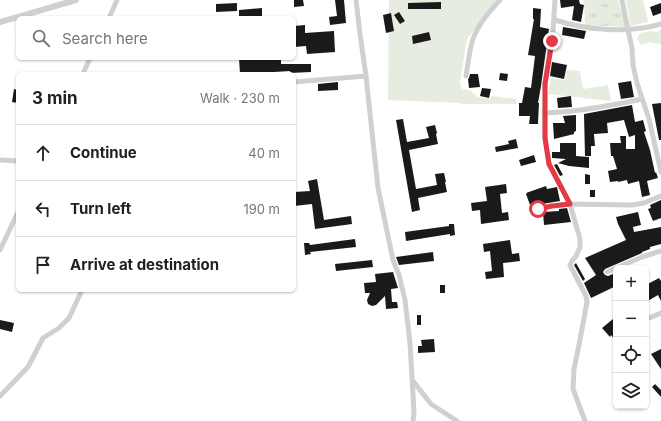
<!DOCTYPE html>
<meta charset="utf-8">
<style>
:root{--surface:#fff;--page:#f6f6f6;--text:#202124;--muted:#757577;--line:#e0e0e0}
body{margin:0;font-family:Inter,sans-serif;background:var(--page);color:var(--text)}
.controls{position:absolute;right:12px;bottom:12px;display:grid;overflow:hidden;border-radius:6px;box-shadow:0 1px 3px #0004}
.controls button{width:36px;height:36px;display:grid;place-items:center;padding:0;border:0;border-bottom:1px solid var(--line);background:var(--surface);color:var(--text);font:20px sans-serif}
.stop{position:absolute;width:12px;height:12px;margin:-9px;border:3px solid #e63946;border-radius:50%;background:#fff}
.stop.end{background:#e63946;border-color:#fff;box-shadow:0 1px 4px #0008}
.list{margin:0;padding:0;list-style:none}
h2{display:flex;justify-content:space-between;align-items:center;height:52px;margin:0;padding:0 16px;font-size:17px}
h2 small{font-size:13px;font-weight:400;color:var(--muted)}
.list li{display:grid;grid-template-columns:26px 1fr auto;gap:12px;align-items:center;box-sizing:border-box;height:56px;padding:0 16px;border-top:1px solid var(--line)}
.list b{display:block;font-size:15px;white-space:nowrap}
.list em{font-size:13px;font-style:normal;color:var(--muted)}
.icon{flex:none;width:22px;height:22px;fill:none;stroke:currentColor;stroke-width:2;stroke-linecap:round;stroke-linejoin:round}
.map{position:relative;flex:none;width:661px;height:421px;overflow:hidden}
.search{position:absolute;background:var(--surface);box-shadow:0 1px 3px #0004;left:16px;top:16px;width:280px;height:44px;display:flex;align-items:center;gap:10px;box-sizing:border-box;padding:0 14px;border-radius:6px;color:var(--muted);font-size:15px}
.panel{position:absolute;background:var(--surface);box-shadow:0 1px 3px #0004;left:16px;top:72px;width:280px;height:220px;border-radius:6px}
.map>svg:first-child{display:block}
.green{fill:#e6ecdf}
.park{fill:url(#park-tufts)}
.building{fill:#1a1a1a}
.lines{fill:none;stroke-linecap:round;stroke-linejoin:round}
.minor{stroke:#d0d0d0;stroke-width:5}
.tertiary{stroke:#d0d0d0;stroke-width:6}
.route{stroke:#e63946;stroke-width:5}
</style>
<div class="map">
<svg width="661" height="421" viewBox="0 0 661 421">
<defs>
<pattern id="park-tufts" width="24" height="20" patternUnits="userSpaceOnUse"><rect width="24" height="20" fill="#e6ecdf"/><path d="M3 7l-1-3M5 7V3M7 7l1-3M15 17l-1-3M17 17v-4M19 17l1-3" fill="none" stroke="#c6cbc0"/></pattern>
</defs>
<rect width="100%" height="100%" fill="#fff"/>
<!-- green -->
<path class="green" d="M389,0H498L467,39L460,83L462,89L470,90L478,97L489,99L492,96L517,99L516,104H462L460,103L388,100Z
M626,0H643L648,22L630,26L629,16Z
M661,30V44L649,42L641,45L637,39L640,33L651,31L657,32Z
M567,70L580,71L583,89L608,85L611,101L548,94L551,78L565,80Z"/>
<!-- park -->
<path class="park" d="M584,0H618L626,27L585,25Z"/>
<!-- building -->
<path class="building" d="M294,0H303L304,6L294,7Z
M335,0H344L346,23L330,25L329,17L337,16Z
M560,0H579L580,4L584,5L581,22L572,20L574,6L561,8Z
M441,2V9H408V3Z
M237,3V11L216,12V4Z
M661,3V13L653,16L650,7Z
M262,8V16L239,18V10Z
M533,8L541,9L540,27L549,29L541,86L538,103H539L538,124H529L530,116H519V103H522L525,87L531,88L535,56L528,55L534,19H533Z
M399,12L405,21L400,24L394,15Z
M391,13L394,31L386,33L383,15Z
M305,25V33L334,31L335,52L307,54L306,46L294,47V26Z
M563,27L586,31L584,39L562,35Z
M429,32L431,40L413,44L412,36Z
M239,58H281V64H311V72L290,73V71L240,74Z
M552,62L567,65L564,79L550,76Z
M500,73L508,74L507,81L499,80Z
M470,74H478L480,87L469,88L468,79L469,78Z
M631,81L634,97L621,99L618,83Z
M338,82V90L318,91V84Z
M482,88L491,89L489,98L480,96Z
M14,89L18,90V103L12,102Z
M571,96L572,107L558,108L557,98Z
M661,103V140H659L652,104Z
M632,105L635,122L643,120L646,131L644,132L650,150L655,173L656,172L658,178L647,181L650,195L642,197L639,181L628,184L627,180L618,182V181L610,182L608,171L617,169L613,156H611L610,143H621L620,136H626V149H635V135L629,137L624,120L607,123L608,133L594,134L595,146H591V156H585L584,114Z
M576,115V131L574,132V134L554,139L553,123H565L563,116Z
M403,119L407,142L429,138L426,127L435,125L437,133L436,134L438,144L409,150L416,189L437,185L435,174L444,173L446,182H445L447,192L418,198L420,210L412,212L396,120Z
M516,139L518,148L496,152L495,147L509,144L508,141Z
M560,143H576V156L589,157V168L569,166L558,163L566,159L552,158V152H560Z
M534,155L536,162L521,166L519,160Z
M557,164L563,175L560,176L554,165Z
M585,174L590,175V184H585Z
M317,179L324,220L351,216L352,224L315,229L312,204L294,206V192L310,191L308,181Z
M506,184L507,193L500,194L502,213L508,212L509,220L481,224L480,210L472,211L471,203L487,201L485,187Z
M546,186L547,189L557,187L560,201L542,204L541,202L532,206L531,204L530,205L526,194H527L526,193Z
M590,190H595V197H590Z
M661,200V218L653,221L648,209L651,208L650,205Z
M567,208L571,222L544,225L543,212L559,211V209Z
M638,212L641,225L633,227L634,232L661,227V244L650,247V249L642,252V253L605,269L603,272L605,275L608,276L613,274L616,279V286L591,298L584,283L596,275L585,258L626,240L618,224L616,217Z
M449,224H454L455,235L450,236V234L406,241L405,232L449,226Z
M355,239L356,247L310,252L311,254L305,255L304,243H309L310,245Z
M510,240L512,254L519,253L520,261L503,263L504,277L486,279L485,272L492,271L490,251L484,252L483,244Z
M433,252L434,261L399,265L396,257Z
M372,260L373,267L336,271L335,264Z
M576,263L585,279L583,281L574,265Z
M393,272L398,288L391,289L392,302H397L398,308L386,309L385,296L376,305L372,306L368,304L367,300L370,293H365L364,283L376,282L375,274Z
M659,278L661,281V301L658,295L646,302V285Z
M440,285H445V293H440Z
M417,315H421V325H417Z
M613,319L616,322V341L611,335L610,337L602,328Z
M0,320L14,323L12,332L0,329Z
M434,339L435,352L418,353V346H422L421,340Z
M661,349V369L651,354Z
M655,384L661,390V397L652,387Z"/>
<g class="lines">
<!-- minor -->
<path class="minor" d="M356,0L360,34L366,76L378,188L393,260L399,275L405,300L410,343L414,412L413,421
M555,0L553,31L545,83V138L549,164L570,204L580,239V247L576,256L572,261L570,265L586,296L587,302L579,345L574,369L573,389L585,421
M622,0L628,30L632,48L633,65L637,83L649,119L661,172
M109,18L117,0
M555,20C586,30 629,34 661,24
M83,74L90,58
M466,76C468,64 469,51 473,39C478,24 490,11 500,0
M294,82L366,76
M544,113C577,112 610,106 642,99
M0,160L18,161
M539,209L552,206L570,204L632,205L644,203L661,196
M0,250L18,212
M616,268L642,257L661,251
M607,272L616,268
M646,318H649L661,313
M413,381L431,404L457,421
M0,396L28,367L43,338L59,328L69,318L82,290"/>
<!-- tertiary -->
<path class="tertiary" d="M0,22L76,0"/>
</g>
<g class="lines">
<!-- route -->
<path class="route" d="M538,209L552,206L570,204L549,164L545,138V84L552,41"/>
</g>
</svg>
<div class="controls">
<button>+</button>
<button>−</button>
<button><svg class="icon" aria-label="locate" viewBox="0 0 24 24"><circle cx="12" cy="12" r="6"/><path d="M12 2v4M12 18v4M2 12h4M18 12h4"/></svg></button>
<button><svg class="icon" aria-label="layers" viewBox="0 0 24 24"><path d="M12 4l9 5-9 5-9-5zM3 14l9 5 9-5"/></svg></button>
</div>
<div class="stop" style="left:538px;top:209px"></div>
<div class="stop end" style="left:552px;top:41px"></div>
<div class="search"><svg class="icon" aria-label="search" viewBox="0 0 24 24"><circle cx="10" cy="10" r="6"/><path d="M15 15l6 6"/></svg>Search here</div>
<section class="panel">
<h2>3 min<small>Walk · 230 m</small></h2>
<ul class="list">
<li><svg class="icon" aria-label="ahead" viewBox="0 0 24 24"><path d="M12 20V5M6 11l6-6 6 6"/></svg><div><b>Continue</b></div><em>40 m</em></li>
<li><svg class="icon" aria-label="left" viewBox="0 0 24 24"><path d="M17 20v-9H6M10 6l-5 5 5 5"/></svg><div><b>Turn left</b></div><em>190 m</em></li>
<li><svg class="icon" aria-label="arrive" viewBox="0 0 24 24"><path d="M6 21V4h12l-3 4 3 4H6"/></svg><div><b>Arrive at destination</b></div></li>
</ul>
</section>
</div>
